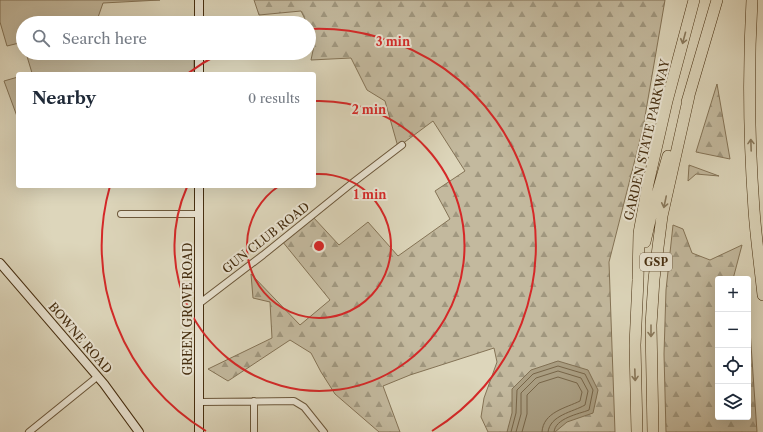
<!DOCTYPE html>
<meta charset="utf-8">
<style>
:root{--surface:#fff;--page:#f6f6f7;--text:#1f2937;--muted:#747a83;--line:#e0e1e3}
body{margin:0;font-family:"Libre Caslon Text",serif;background:var(--page);color:var(--text)}
.controls{position:absolute;right:12px;bottom:12px;display:grid;overflow:hidden;border-radius:4px;box-shadow:0 4px 16px #0002}
.controls button{width:36px;height:36px;display:grid;place-items:center;padding:0;border:0;border-bottom:1px solid var(--line);background:var(--surface);color:var(--text);font:20px sans-serif}
.list{margin:0;padding:0;list-style:none}
h2{display:flex;justify-content:space-between;align-items:center;height:52px;margin:0;padding:0 16px;font-size:17px}
h2 small{font-size:13px;font-weight:400;color:var(--muted)}
.icon{flex:none;width:22px;height:22px;fill:none;stroke:currentColor;stroke-width:2;stroke-linecap:round;stroke-linejoin:round}
.map{position:relative;flex:none;width:763px;height:432px;overflow:hidden}
.search{position:absolute;background:var(--surface);box-shadow:0 4px 16px #0002;left:16px;top:16px;width:300px;height:44px;display:flex;align-items:center;gap:10px;box-sizing:border-box;padding:0 14px;border-radius:22px;color:var(--muted);font-size:15px}
.panel{position:absolute;background:var(--surface);box-shadow:0 4px 16px #0002;left:16px;top:72px;width:300px;height:116px;border-radius:4px}
.map>svg:first-child{display:block}
.green{fill:#c3b99e;stroke:#847356}
.forest{fill:url(#forest-firs);stroke:#847356}
.water{fill:#a99d81;stroke:#817053}
.lines{fill:none;stroke-linecap:round;stroke-linejoin:round}
.shore{stroke:#776548;stroke-width:1}
.street-casing{stroke:#6b573a;stroke-width:8}
.secondary-casing{stroke:#452d0f;stroke-width:10}
.highway-casing{stroke:#452d0f;stroke-width:12}
.street{stroke:#e9e4d3;stroke-width:6}
.secondary{stroke:#e9e4d3;stroke-width:8}
.highway{stroke:#ddd6bb;stroke-width:11}
.oneway{stroke:#89795c}
.ring{fill:none;stroke:#d62828;stroke-width:2}
.labels{text-anchor:middle;stroke-width:4;stroke-linejoin:round;paint-order:stroke}
.shield{fill:#e9e4d3;stroke:#76644a;stroke-width:1}
.shield-label{font-size:11px;font-weight:bold;fill:#452d0f}
.street-label{font-size:12px;fill:#452d0f;stroke:#e9e4d3}
.centre{fill:#d62828;stroke:#e9e4d3;stroke-width:2}
.ring-label{font-size:12px;text-anchor:middle;font-weight:bold;fill:#d62828;stroke:#e9e4d3;stroke-width:4;stroke-linejoin:round;paint-order:stroke}
</style>
<div class="map">
<svg width="763" height="432" viewBox="0 0 763 432">
<defs>
<pattern id="forest-firs" width="22" height="20" patternUnits="userSpaceOnUse"><rect width="22" height="20" fill="#c3b99e"/><path d="M5 1l3.5 6h-7zM16 11l3.5 6h-7z" fill="#a0977f"/></pattern>
</defs>
<rect width="100%" height="100%" fill="#ddd6bb"/>
<filter id="stains"><feTurbulence type="fractalNoise" baseFrequency=".005" numOctaves="4"/><feColorMatrix values="0 0 0 0 .2 0 0 0 0 .09 0 0 0 0 .02 0 0 0 .5 -.17"/></filter>
<radialGradient id="worn" r=".72"><stop offset=".6" stop-color="#630" stop-opacity="0"/><stop offset="1" stop-color="#630" stop-opacity=".3"/></radialGradient>
<!-- green -->
<path class="green" d="M0,0H160L103,3L96,23H23V42L7,46L0,22Z
M26,53H86L85,55L112,57L170,53H194V74H29L32,73Z
M18,77V119L4,81Z"/>
<!-- forest -->
<path class="forest" d="M254,0H665L643,128L609,262L615,432H488L481,417L484,398L497,362L494,348L410,375L383,386L400,432H379L335,394L321,372L311,353L290,340L228,381L208,369L272,338L270,302L253,298L251,274L300,325L330,300L282,241L313,217L339,245L368,222L398,256L450,219L435,191L465,171L433,121L398,147L385,101L367,90L351,58L311,60L315,41L309,28V23H307L301,11L259,15Z
M717,84L730,159L696,152Z
M689,165L719,176L696,174L688,181Z
M673,225L683,229L692,253L710,260L742,245L733,279H718V417H748V301L757,432H666L664,354L666,290Z"/>
<!-- water -->
<path class="water" d="M558,361L588,370L598,390L593,413L567,422L555,432H507L512,413V389L531,370Z"/>
<g class="lines">
<!-- shore -->
<path class="shore" d="M511,432L516,413L517,390L533,374L558,366L585,374L593,390L589,410C579,414 555,418 554,432
M516,432L521,414V393L536,378L558,371L581,378L588,391L585,405C573,412 550,415 548,432
M522,432L527,414V395L539,383L558,377L577,383L582,392L580,401C566,408 543,412 542,432"/>
<defs>
<path id="street" d="M121,214H199
M200,303L263,255L351,184L402,145
M200,402L294,401L304,407L324,432
M29,432L97,377
M254,432V401"/>
<path id="secondary" d="M199,0V23
M199,74V53
M0,263L104,384L139,432
M199,432V186"/>
<path id="highway" d="M752,0C748,70 749,140 754,210C756,238 760,267 763,295
M687,102L717,0
M645,242L651,216L668,156
M637,432L635,345L638,280L639,233L648,184L667,101L694,0
M653,432L651,325L654,279L662,216L689,96"/>
</defs>
<!-- street casing -->
<use href="#street" class="street-casing"/>
<!-- secondary casing -->
<use href="#secondary" class="secondary-casing"/>
<!-- highway casing -->
<use href="#highway" class="highway-casing"/>
<!-- street -->
<use href="#street" class="street"/>
<!-- secondary -->
<use href="#secondary" class="secondary"/>
<!-- highway -->
<use href="#highway" class="highway"/>
</g>
<!-- one-way arrows -->
<defs><path id="oneway-shaft" d="M-6 0H5M1.5-3L5.5 0L1.5 3" fill="none" stroke-width="1.6" stroke-linecap="round" stroke-linejoin="round"/></defs>
<g class="oneway">
<use href="#oneway-shaft" transform="translate(684 38) rotate(105)"/>
<use href="#oneway-shaft" transform="translate(751 145) rotate(-92)"/>
<use href="#oneway-shaft" transform="translate(665 202) rotate(102)"/>
<use href="#oneway-shaft" transform="translate(651 331) rotate(90)"/>
<use href="#oneway-shaft" transform="translate(635 375) rotate(88)"/>
</g>
<!-- distance rings -->
<g class="ring">
<path d="M315 174A72 72 0 1 1 279 186"/>
<path d="M315 101A145 145 0 1 1 187 187"/>
<path d="M206 431A217 217 0 0 1 110 186M187 74A217 217 0 0 1 219 54M310 29A217 217 0 0 1 432 431"/>
</g>
<g class="labels">
<!-- shield labels -->
<rect class="shield" x="640" y="253" width="32" height="18" rx="3"/>
<g class="shield-label">
<text x="656" y="266">GSP</text>
</g>
<!-- street labels -->
<g class="street-label">
<text transform="translate(647 140) rotate(-77)" y="4">GARDEN STATE PARKWAY</text>
<text transform="translate(266 238) rotate(-38)" y="4">GUN CLUB ROAD</text>
<text transform="translate(188 309) rotate(-90)" y="4">GREEN GROVE ROAD</text>
<text transform="translate(80 338) rotate(49)" y="4">BOWNE ROAD</text>
</g>
</g>
<circle cx="319" cy="246" r="6" class="centre"/>
<g class="ring-label">
<text x="393" y="46">3 min</text>
<text x="369" y="114">2 min</text>
<text x="370" y="199">1 min</text>
</g>
<rect width="100%" height="100%" filter="url(#stains)"/>
<rect width="100%" height="100%" fill="url(#worn)"/>
</svg>
<div class="controls">
<button>+</button>
<button>−</button>
<button><svg class="icon" aria-label="locate" viewBox="0 0 24 24"><circle cx="12" cy="12" r="6"/><path d="M12 2v4M12 18v4M2 12h4M18 12h4"/></svg></button>
<button><svg class="icon" aria-label="layers" viewBox="0 0 24 24"><path d="M12 4l9 5-9 5-9-5zM3 14l9 5 9-5"/></svg></button>
</div>
<div class="search"><svg class="icon" aria-label="search" viewBox="0 0 24 24"><circle cx="10" cy="10" r="6"/><path d="M15 15l6 6"/></svg>Search here</div>
<section class="panel">
<h2>Nearby<small>0 results</small></h2>
<ul class="list">
</ul>
</section>
</div>
